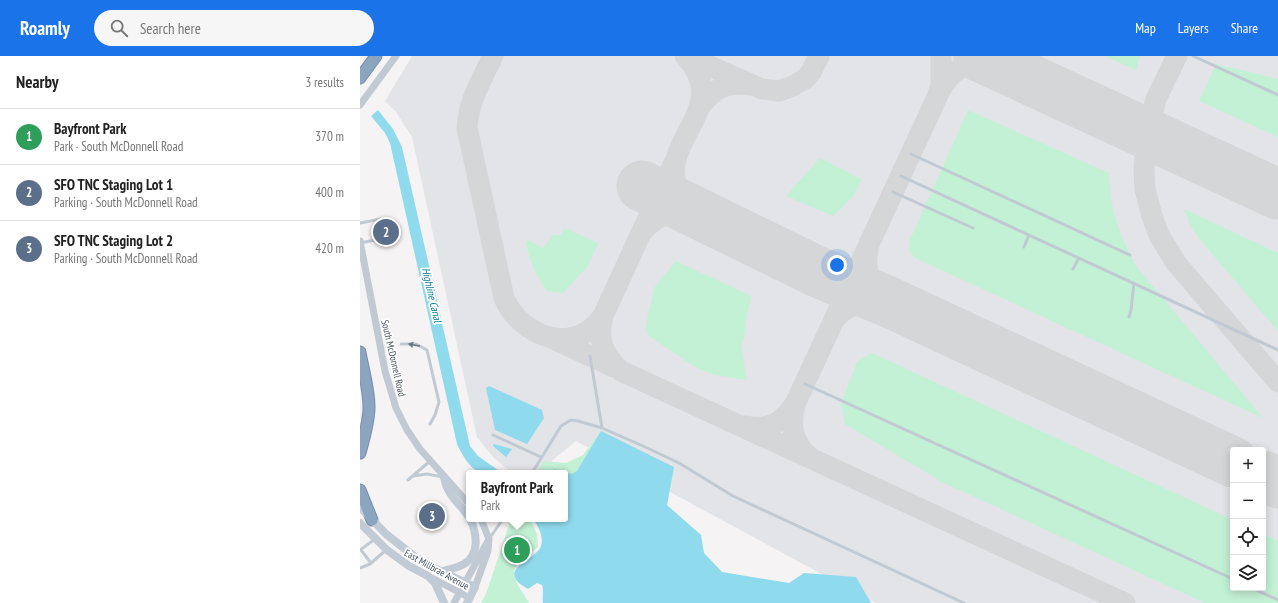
<!DOCTYPE html>
<meta charset="utf-8">
<style>
:root{--surface:#fff;--page:#f6f6f6;--text:#222;--muted:#767676;--line:#e0e0e0;--accent:#1a73e8}
body{margin:0;font-family:"PT Sans Narrow",sans-serif;background:var(--page);color:var(--text)}
.controls{position:absolute;right:12px;bottom:12px;display:grid;overflow:hidden;border-radius:4px;box-shadow:0 2px 10px #0003}
.controls button{width:36px;height:36px;display:grid;place-items:center;padding:0;border:0;border-bottom:1px solid var(--line);background:var(--surface);color:var(--text);font:20px sans-serif}
.you{position:absolute;left:477px;top:209px;width:14px;height:14px;margin:-10px;border:3px solid #fff;border-radius:50%;background:#1a73e8;box-shadow:0 0 0 6px #1a73e833}
.badge{display:grid;place-items:center;width:26px;height:26px;border-radius:50%;background:var(--accent);color:#fff;font-size:13px;font-weight:700}
.pin{position:absolute;translate:-50% -50%;border:2px solid #fff;box-shadow:0 1px 4px #0006}
.popup{position:absolute;left:106px;top:414px;width:102px;height:52px;box-sizing:border-box;display:grid;place-content:center;border-radius:4px;background:var(--surface);filter:drop-shadow(0 1px 3px #0005);font-size:13px;white-space:nowrap;color:var(--muted)}
.popup b{font-size:15px;color:var(--text)}
.popup::after{content:'';position:absolute;left:50%;top:100%;margin-left:-8px;border:8px solid transparent;border-top-color:var(--surface)}
.list{margin:0;padding:0;list-style:none}
h2{display:flex;justify-content:space-between;align-items:center;height:52px;margin:0;padding:0 16px;font-size:17px}
h2 small{font-size:13px;font-weight:400;color:var(--muted)}
.list li{display:grid;grid-template-columns:26px 1fr auto;gap:12px;align-items:center;box-sizing:border-box;height:56px;padding:0 16px;border-top:1px solid var(--line)}
.list b{display:block;font-size:15px;white-space:nowrap}
.list p{margin:0;font-size:13px;white-space:nowrap;color:var(--muted)}
.list em{font-size:13px;font-style:normal;color:var(--muted)}
.icon{flex:none;width:22px;height:22px;fill:none;stroke:currentColor;stroke-width:2;stroke-linecap:round;stroke-linejoin:round}
.map{position:relative;flex:none;width:918px;height:547px;overflow:hidden}
header{display:flex;align-items:center;gap:24px;box-sizing:border-box;height:56px;padding:0 20px;background:var(--accent);color:#fff}
header strong{font-size:19px}
nav{display:flex;gap:22px;margin-inline-start:auto;font-size:14px}
.search{width:280px;height:36px;background:var(--page);display:flex;align-items:center;gap:10px;box-sizing:border-box;padding:0 14px;border-radius:22px;color:var(--muted);font-size:15px}
main{display:flex}
aside{flex:1;background:var(--surface)}
.map>svg:first-child{display:block}
.airport{fill:#e2e4e7;fill-rule:evenodd}
.green{fill:#c3f1d5}
.water{fill:#90daee}
.lines{fill:none;stroke-linecap:round;stroke-linejoin:round}
.taxiway{stroke:#d5d6d8;stroke-width:21}
.runway{stroke:#d5d6d8;stroke-width:51}
.motorway-casing{stroke:#7690ad;stroke-width:13}
.service{stroke:#c1cad2;stroke-width:3}
.tertiary{stroke:#c1cad2;stroke-width:7}
.secondary{stroke:#c1cbd6;stroke-width:8}
.motorway{stroke:#8ba5c1;stroke-width:11}
.oneway{fill:#6e7983}
.labels{text-anchor:middle;stroke-width:3.5;stroke-linejoin:round;paint-order:stroke}
.street-label{font-size:10px;fill:#4a5661;stroke:#fff}
.water-label{font-size:11px;font-style:italic;fill:#0c7c9b;stroke:#fff}
</style>
<header>
<strong>Roamly</strong>
<div class="search"><svg class="icon" aria-label="search" viewBox="0 0 24 24"><circle cx="10" cy="10" r="6"/><path d="M15 15l6 6"/></svg>Search here</div>
<nav><a>Map</a><a>Layers</a><a>Share</a></nav>
</header>
<main>
<aside>
<h2>Nearby<small>3 results</small></h2>
<ul class="list">
<li><span class="badge" style="background:#2e9e5b">1</span><div><b>Bayfront Park</b><p>Park · South McDonnell Road</p></div><em>370 m</em></li>
<li><span class="badge" style="background:#5c6f8a">2</span><div><b>SFO TNC Staging Lot 1</b><p>Parking · South McDonnell Road</p></div><em>400 m</em></li>
<li><span class="badge" style="background:#5c6f8a">3</span><div><b>SFO TNC Staging Lot 2</b><p>Parking · South McDonnell Road</p></div><em>420 m</em></li>
</ul>
</aside>
<div class="map">
<svg width="918" height="547" viewBox="0 0 918 547">
<rect width="100%" height="100%" fill="#f5f3f3"/>
<!-- airport -->
<path class="airport" d="M52,0H918V547H515L216,385L177,417H152L133,401L117,381L52,81L36,56L25,45ZM873,394H903V532H873Z"/>
<!-- green -->
<path class="green" d="M745,0H780L776,14Z
M856,8L918,23V81L839,45Z
M608,54L749,117C749,152 760,179 776,210L903,362L555,202L550,195L549,186Z
M460,102L501,123L494,139L473,160L426,140Z
M824,153L918,197V275L841,185L830,169Z
M205,172L238,187L228,210L203,237L187,235L174,214L165,186L168,184L183,192L193,179H201Z
M316,205L391,240L385,270L386,272L384,283L381,288L387,324L354,319L335,311L289,280L285,273L294,232Z
M512,297L873,464V532H903V478L918,485V547H845L582,426L485,368L481,348L497,306Z
M241,375L263,386L221,419L192,416L177,417L184,405L206,407L223,399Z
M151,463H170L177,478L178,491C147,517 148,513 169,547H121L126,538Z"/>
<!-- water -->
<path class="water" d="M18,54L33,73L42,91L110,390L118,400L142,417C136,417 128,418 122,417C111,415 101,397 97,388L30,87L25,77L11,60Z
M129,330L182,354L184,362L167,388L135,374L126,332Z
M241,375L314,411L307,449L341,479L344,497L362,516L429,527L444,517L496,521L511,547H183C182,541 184,535 182,529L177,527L168,533C134,514 173,505 180,492C185,483 179,471 173,463H205V417H191L194,413L212,418L217,415Z
M134,388L152,393L146,401L133,390Z"/>
<g class="lines">
<!-- taxiway -->
<path class="taxiway" d="M133,0C122,23 108,46 107,72L144,242C161,281 215,301 243,260L281,177C300,156 310,156 337,157
M325,0C374,52 297,85 318,133C322,143 329,150 337,157
M327,0L402,33L419,35L433,30L445,23L451,16L459,0
M817,0L796,43L787,78L784,114L785,133L792,160L799,179L816,207L918,326
M578,38C594,8 610,5 642,11
M340,50C354,33 367,25 389,29
M283,173L314,107
M508,194C503,221 513,230 531,247
M243,260C237,284 243,299 261,315L765,547
M475,263C491,245 509,244 531,247
M193,283L254,311
M436,346C429,366 432,387 450,401
M385,370C409,375 424,366 436,346L578,39L581,29V0"/>
<!-- runway -->
<path class="runway" d="M619,0L918,138
M282,130L458,216L531,247L873,406
M903,420L918,427"/>
<defs>
<path id="motorway" d="M0,22L16,0
M0,296C3,314 9,332 9,351C9,366 4,382 0,397
M0,434L12,464"/>
</defs>
<!-- motorway casing -->
<use href="#motorway" class="motorway-casing"/>
<!-- service -->
<path class="service" d="M833,0L918,39
M551,98L770,199
M541,120L918,294
M533,136L613,172
M0,167L21,163
M0,187L25,182
M664,191L669,179
M713,213L719,202
M769,261L771,254L774,227
M41,288H56L67,294L79,346L75,359L70,368
M230,300L242,372
M445,328L873,523
M133,379L181,401
M172,417L201,370L211,364L218,365L242,372L283,390L319,407L373,440L604,547
M53,420L67,418L83,421
M48,424L70,405
M129,483L143,463
M0,494L15,483
M1,494L11,507
M0,512L10,508L26,494
M892,532L918,544"/>
<!-- tertiary -->
<path class="tertiary" d="M0,49L36,0
M0,185L25,315L36,352L47,374L60,393L109,448
M72,522L110,542
M115,531L128,495L129,483L121,463
M94,547L129,483"/>
<!-- secondary -->
<path class="secondary" d="M84,421C87,439 99,447 109,461
M0,451L26,478L55,501L68,509L115,531L107,547
M0,467L27,494L49,510L68,520L75,527L84,547
M83,515C90,513 97,512 104,508C120,499 117,477 110,463"/>
<!-- motorway -->
<use href="#motorway" class="motorway"/>
</g>
<!-- one-way arrows -->
<defs><path id="oneway-solid" d="M-6-.8H1V-3.2L6.5 0L1 3.2V.8H-6Z"/></defs>
<use class="oneway" href="#oneway-solid" transform="translate(54 289) rotate(-169)"/>
<g class="labels">
<!-- street labels -->
<g class="street-label">
<text transform="translate(34 302) rotate(77)" y="4">South McDonnell Road</text>
<text transform="translate(77 513) rotate(29)" y="4">East Millbrae Avenue</text>
</g>
<!-- water labels -->
<g class="water-label">
<text transform="translate(72 239) rotate(77)" y="4">Highline Canal</text>
</g>
</g>
</svg>
<div class="controls">
<button>+</button>
<button>−</button>
<button><svg class="icon" aria-label="locate" viewBox="0 0 24 24"><circle cx="12" cy="12" r="6"/><path d="M12 2v4M12 18v4M2 12h4M18 12h4"/></svg></button>
<button><svg class="icon" aria-label="layers" viewBox="0 0 24 24"><path d="M12 4l9 5-9 5-9-5zM3 14l9 5 9-5"/></svg></button>
</div>
<div class="you"></div>
<div class="pin badge" style="left:157px;top:494px;background:#2e9e5b">1</div>
<div class="popup"><b>Bayfront Park</b>Park</div>
<div class="pin badge" style="left:26px;top:176px;background:#5c6f8a">2</div>
<div class="pin badge" style="left:72px;top:460px;background:#5c6f8a">3</div>
</div>
</main>
